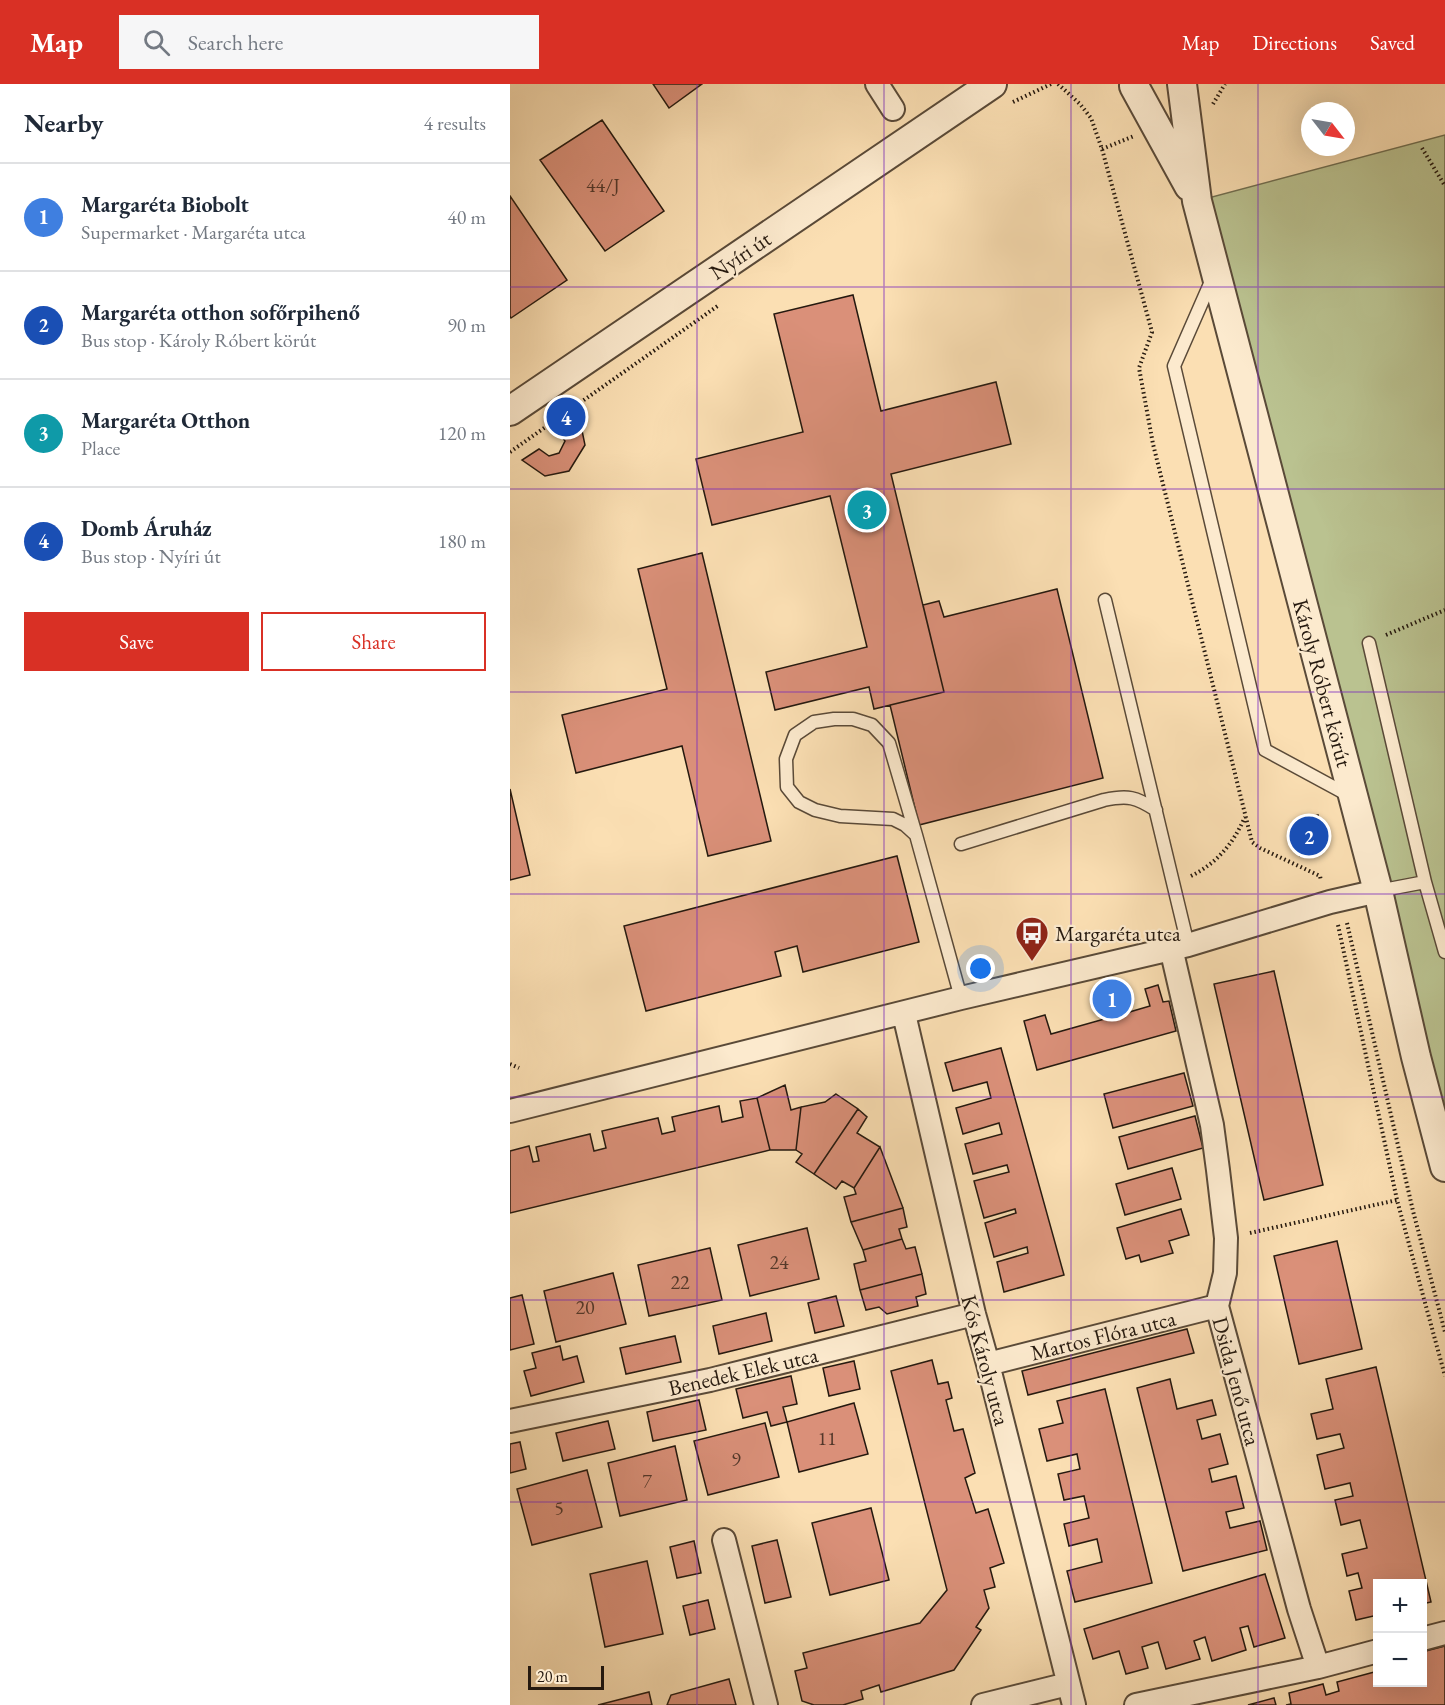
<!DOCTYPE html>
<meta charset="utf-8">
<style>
:root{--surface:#fff;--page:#f6f6f7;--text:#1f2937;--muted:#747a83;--line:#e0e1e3;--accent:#d93025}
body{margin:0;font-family:"EB Garamond",serif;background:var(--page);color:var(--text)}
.controls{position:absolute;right:18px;bottom:18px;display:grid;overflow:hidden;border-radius:0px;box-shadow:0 6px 24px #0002}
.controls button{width:54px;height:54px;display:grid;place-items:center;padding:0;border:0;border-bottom:2px solid var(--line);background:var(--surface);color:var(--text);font:30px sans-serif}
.compass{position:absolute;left:791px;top:18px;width:54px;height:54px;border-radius:50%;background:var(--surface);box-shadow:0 6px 24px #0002;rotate:121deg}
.scale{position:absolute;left:18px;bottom:15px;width:76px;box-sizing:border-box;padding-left:6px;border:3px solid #25190f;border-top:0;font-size:16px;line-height:21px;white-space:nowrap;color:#25190f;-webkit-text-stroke:4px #fceace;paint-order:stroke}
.you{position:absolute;left:471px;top:885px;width:21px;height:21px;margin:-15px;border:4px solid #fff;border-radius:50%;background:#1a73e8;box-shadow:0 0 0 9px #1a73e833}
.badge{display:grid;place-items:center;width:39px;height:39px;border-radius:50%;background:var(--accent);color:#fff;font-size:20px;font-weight:700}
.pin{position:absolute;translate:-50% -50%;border:3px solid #fff;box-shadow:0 2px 6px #0006}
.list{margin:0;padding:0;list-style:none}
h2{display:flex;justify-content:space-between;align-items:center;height:78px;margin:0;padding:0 24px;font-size:26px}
h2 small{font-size:20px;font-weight:400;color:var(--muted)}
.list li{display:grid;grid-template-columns:39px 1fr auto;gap:18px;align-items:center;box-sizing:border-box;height:108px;padding:0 24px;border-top:2px solid var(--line)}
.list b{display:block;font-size:22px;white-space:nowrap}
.list p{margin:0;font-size:20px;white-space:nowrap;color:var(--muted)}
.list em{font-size:20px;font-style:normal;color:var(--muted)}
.actions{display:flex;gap:12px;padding:18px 24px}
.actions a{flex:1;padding:14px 0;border:2px solid var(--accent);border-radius:0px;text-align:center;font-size:21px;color:var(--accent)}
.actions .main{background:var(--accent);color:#fff}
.icon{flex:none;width:33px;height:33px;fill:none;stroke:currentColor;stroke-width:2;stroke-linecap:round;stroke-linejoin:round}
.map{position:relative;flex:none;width:935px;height:1621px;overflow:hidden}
header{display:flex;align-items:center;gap:36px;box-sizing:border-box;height:84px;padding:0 30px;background:var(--accent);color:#fff}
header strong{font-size:28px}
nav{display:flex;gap:33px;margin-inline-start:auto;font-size:21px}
.search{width:420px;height:54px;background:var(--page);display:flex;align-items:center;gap:15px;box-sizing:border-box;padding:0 21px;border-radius:0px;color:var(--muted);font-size:22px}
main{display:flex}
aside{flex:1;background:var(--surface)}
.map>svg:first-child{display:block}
.green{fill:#bac290;stroke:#706e50;stroke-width:1.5}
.building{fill:#da9079;stroke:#25190f;stroke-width:1.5}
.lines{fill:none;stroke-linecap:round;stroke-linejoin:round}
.service-casing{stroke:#5a4a38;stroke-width:15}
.minor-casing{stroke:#5a4a38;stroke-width:26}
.tertiary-casing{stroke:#5a4a38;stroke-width:32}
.path{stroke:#25190f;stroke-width:4;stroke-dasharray:1.5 3;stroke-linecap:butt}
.service{stroke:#fceace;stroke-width:12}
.minor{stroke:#fceace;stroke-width:22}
.tertiary{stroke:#fceace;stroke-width:28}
.grid{fill:none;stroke:#7b2cbf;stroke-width:1.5;stroke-opacity:0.55}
.labels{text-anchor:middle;stroke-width:4.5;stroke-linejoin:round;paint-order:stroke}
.number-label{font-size:20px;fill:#52372a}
.street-label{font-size:22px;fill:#25190f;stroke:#fceace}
.poi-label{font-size:22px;fill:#25190f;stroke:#fceace;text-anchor:start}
</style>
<header>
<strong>Map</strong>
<div class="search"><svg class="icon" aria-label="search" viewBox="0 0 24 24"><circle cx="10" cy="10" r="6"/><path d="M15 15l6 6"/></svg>Search here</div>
<nav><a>Map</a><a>Directions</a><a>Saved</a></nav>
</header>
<main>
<aside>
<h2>Nearby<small>4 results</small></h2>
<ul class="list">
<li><span class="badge" style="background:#3f7fe0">1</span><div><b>Margaréta Biobolt</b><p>Supermarket · Margaréta utca</p></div><em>40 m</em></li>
<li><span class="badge" style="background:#1a4fb4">2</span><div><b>Margaréta otthon sofőrpihenő</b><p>Bus stop · Károly Róbert körút</p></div><em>90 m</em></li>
<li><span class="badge" style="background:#0f9aa8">3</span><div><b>Margaréta Otthon</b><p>Place</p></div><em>120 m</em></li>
<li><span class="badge" style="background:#1a4fb4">4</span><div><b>Domb Áruház</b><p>Bus stop · Nyíri út</p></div><em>180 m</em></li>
</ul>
<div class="actions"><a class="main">Save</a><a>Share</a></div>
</aside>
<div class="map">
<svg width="935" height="1621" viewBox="0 0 935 1621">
<rect width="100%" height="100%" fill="#fbdfb3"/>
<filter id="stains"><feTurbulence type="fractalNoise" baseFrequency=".00333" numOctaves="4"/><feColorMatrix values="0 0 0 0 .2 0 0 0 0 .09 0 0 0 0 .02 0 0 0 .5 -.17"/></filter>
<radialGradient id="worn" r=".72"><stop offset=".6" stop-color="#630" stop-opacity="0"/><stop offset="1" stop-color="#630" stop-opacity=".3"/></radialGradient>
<!-- green -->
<path class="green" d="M935,51V1083L687,117Z"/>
<!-- building -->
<path class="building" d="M143,0H192L159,24Z
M92,36L154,127L95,167L30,76Z
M0,112L57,196L1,234L0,232Z
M343,211L371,327L486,298L501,360L381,390L434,608L364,625L359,603L265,626L256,588L357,563L320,412L202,441L186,375L293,348L264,230Z
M70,337L75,361L59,387L35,392L12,376L29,365L39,372L49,369L55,357L50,350Z
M192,469L261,757L198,772L172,662L66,689L52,631L157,605L128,485Z
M547,505L593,694L409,741L380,621L434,608L413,521L429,517L434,533Z
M0,705L20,791L0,796Z
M808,731L816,764L790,772L782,739Z
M387,772L409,858L293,888L287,862L265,868L271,892L136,927L114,842Z
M764,887L813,1101L754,1116L704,900Z
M648,901L653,918L659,917L666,947L527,986L514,937L535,931L541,950L598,934L593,916L611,911L616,929L640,922L635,905Z
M491,964L554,1191L494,1208L487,1178L518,1169L517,1163L484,1173L475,1139L506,1129L505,1125L474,1134L464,1097L499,1088L497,1081L463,1090L455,1060L492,1050L489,1039L453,1050L446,1024L481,1014L477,998L443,1007L435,979Z
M674,989L683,1022L603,1044L594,1010Z
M275,1001L281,1026L291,1023L286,1066H260L247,1014Z
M326,1010L348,1025L304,1090L286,1078L292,1070L286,1066L291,1023L315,1018Z
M247,1014L260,1066L0,1129V1067L19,1062L23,1078L29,1077L26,1063L80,1050L84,1067L96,1064L92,1047L148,1034L152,1050L165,1047L162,1033L209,1022L212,1038L233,1033L230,1017Z
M348,1025L357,1033L347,1049L370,1063L344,1104L332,1097L326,1105L304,1090Z
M685,1032L693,1064L618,1085L609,1053Z
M370,1063L393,1124L341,1138L334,1113L346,1110L344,1104Z
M662,1084L671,1115L615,1131L606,1100Z
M393,1124L397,1143L389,1145L392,1155L353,1166L341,1138Z
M671,1125L679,1151L659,1157L663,1169L631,1178L629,1171L616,1175L607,1144Z
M297,1144L309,1195L240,1212L228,1161Z
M392,1155L396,1165L405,1163L412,1190L350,1206L344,1180L356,1177L353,1166Z
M827,1157L852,1265L789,1280L764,1172Z
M200,1164L212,1216L139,1232L128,1181Z
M103,1189L116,1240L46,1258L34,1207Z
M412,1190L416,1210L406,1213L408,1222L377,1230L369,1223L356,1226L350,1206Z
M12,1211L24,1260L0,1266V1214Z
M326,1212L334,1242L305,1249L298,1219Z
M256,1229L262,1257L209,1270L203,1242Z
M677,1245L684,1269L518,1311L512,1287Z
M165,1252L171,1278L116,1290L110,1264Z
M50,1262L53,1276L67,1272L74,1298L21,1312L14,1287L26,1284L22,1269Z
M422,1276L428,1300L438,1298L442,1314L436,1316L444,1347L453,1345L465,1389L455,1394L466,1429L478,1425L494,1479L480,1484L485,1503L474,1506L479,1524L466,1543L471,1546L444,1586L371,1608L369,1601L351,1607L353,1615L333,1621H304L292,1617L285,1587L297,1584L293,1569L410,1539L437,1506L381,1287Z
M344,1277L350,1305L319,1312L313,1284Z
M866,1283L921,1518L912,1520V1500H868V1531L846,1536L839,1507L852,1504L848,1489L837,1492L832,1470L857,1464L850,1436L831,1441L825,1416L843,1412L840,1399L815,1405L807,1371L834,1364L830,1350L807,1355L801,1330L823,1325L816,1295Z
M281,1292L287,1320L273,1323L277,1338L261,1342L257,1328L233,1334L226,1305Z
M660,1295L667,1325L702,1316L706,1331L687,1336L692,1355L710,1350L718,1380L699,1385L702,1398L726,1392L734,1424L716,1428L720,1444L750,1437L757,1466L673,1487L627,1304Z
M595,1305L642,1499L565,1518L557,1487L592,1478L587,1455L559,1462L554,1440L579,1434L574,1412L554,1416L548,1390L570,1385L567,1370L537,1377L529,1345L553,1339L547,1317Z
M189,1316L196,1346L143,1357L137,1328Z
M344,1319L358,1370L289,1388L277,1338Z
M98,1337L105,1365L53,1377L46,1349Z
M255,1339L269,1393L198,1411L184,1357Z
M10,1358L16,1385L0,1389V1360Z
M165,1362L177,1416L110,1432L98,1379Z
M77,1386L92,1443L22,1461L7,1405Z
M361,1424L379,1496L320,1511L302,1439Z
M267,1456L281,1513L255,1519L242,1462Z
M184,1457L191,1489L167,1494L160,1463Z
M137,1477L153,1550L95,1563L80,1490Z
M755,1490L775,1554L744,1563L738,1542L730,1544L736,1566L702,1577L695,1553L684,1557L690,1575L656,1585L648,1558L632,1563L638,1584L616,1590L609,1567L583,1575L574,1545Z
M198,1516L205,1545L180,1551L173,1522Z
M935,1562V1621H776L781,1620L779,1609L813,1600L816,1611L829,1607L827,1598L868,1587V1598H912V1568Z
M219,1595L226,1621H157L161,1611Z
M139,1608L142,1621H88Z
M764,1614L766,1621H738Z"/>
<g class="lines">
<defs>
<path id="service" d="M703,193L664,282L755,666L840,712
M595,516L678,861
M859,559L915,798L868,807
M406,751L395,741L383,735L330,732L305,726L289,718L277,703L276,675L285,651L304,638L324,635H343L362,641L379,659L406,751L451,914
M451,760L594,716C618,711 626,713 646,726
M915,798L935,868"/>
<path id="minor" d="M367,0L383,25
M661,864L702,1041L708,1086L716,1154L715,1189L707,1222L789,1525L808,1583
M394,930L464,1230L478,1280L564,1621
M0,1027L451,914L678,861L820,818L868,807
M478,1280L707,1222
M0,1337L200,1296L464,1230
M214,1456L256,1621
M912,1555L935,1549
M473,1621L558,1600
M626,1621L808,1583L868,1567"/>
<path id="tertiary" d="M672,0L687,117L868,807L906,973L935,1083
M624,2L679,102
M0,327L482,0"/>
</defs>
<!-- service casing -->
<use href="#service" class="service-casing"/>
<!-- minor casing -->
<use href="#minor" class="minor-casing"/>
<!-- tertiary casing -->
<use href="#tertiary" class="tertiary-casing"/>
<!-- path -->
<path class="path" d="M548,0L570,20L581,34L592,65L642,248L629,284L643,360L742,758L750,764L810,792L811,797
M503,18L541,0
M703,20L715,0
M912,64L935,102
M592,65L624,52
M0,368L209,221
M876,551L935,526
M681,792C707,779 723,760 735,733
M837,839L903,1127L935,1248
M828,841L887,1116L935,1292
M0,980L9,984
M740,1149L887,1116"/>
<!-- service -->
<use href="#service" class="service"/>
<!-- minor -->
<use href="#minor" class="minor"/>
<!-- tertiary -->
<use href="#tertiary" class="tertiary"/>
</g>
<!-- grid -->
<path class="grid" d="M187,0V1621M374,0V1621M561,0V1621M748,0V1621M0,203H935M0,405H935M0,608H935M0,810H935M0,1013H935M0,1216H935M0,1418H935"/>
<!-- icons -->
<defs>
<symbol id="bus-pin" viewBox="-11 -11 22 30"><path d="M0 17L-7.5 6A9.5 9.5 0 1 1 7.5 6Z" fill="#8f2418" stroke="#fceace"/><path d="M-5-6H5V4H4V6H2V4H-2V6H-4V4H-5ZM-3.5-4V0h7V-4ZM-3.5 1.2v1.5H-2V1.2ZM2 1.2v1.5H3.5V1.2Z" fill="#fff"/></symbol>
</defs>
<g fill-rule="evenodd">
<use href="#bus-pin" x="503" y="830" width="38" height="52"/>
</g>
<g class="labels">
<!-- number labels -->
<g class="number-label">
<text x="93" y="108">44/J</text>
<text x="269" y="1185">24</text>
<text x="170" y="1205">22</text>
<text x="75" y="1230">20</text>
<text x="317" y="1361">11</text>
<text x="226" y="1382">9</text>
<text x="137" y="1404">7</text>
<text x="49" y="1431">5</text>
</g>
<!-- street labels -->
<g class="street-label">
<text transform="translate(230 171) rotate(-34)" y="8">Nyíri út</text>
<text transform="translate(813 599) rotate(75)" y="8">Károly Róbert körút</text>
<text transform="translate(593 1251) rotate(-14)" y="8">Martos Flóra utca</text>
<text transform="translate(476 1276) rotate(75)" y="8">Kós Károly utca</text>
<text transform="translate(233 1287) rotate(-13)" y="8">Benedek Elek utca</text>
<text transform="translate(727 1297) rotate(75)" y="8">Dsida Jenő utca</text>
</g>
<!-- poi labels -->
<g class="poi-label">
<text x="545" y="857">Margaréta utca</text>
</g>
</g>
<rect width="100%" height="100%" filter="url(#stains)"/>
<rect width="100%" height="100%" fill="url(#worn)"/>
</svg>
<div class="controls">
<button>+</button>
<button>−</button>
</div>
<svg class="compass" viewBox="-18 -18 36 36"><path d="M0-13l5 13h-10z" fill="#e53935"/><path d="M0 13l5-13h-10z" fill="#747a83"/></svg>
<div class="scale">20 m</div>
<div class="you"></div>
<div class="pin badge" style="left:602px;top:915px;background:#3f7fe0">1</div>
<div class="pin badge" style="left:799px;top:752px;background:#1a4fb4">2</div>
<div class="pin badge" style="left:357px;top:426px;background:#0f9aa8">3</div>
<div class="pin badge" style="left:56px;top:333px;background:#1a4fb4">4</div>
</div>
</main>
